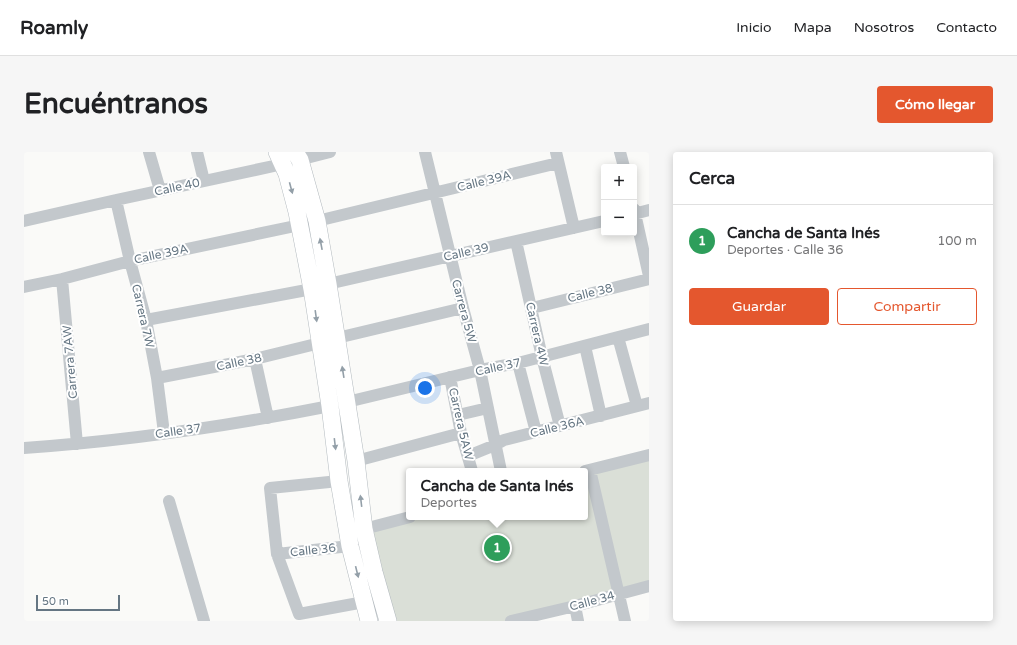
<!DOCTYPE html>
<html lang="es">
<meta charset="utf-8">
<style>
:root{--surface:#fff;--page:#f6f6f6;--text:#202124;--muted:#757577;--line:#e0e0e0;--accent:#e4572e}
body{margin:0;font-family:"Varela Round",sans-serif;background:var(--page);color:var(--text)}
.controls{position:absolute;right:12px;top:12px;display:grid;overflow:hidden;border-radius:4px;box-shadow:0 2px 10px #0003}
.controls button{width:36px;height:36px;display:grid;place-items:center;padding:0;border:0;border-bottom:1px solid var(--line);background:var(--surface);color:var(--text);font:20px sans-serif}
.scale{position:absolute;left:12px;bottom:10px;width:84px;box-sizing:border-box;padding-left:4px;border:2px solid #657683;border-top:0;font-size:11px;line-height:14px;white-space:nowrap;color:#657683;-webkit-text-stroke:3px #fff;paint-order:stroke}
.you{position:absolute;left:401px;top:236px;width:14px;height:14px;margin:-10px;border:3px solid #fff;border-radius:50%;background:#1a73e8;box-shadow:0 0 0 6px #1a73e833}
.badge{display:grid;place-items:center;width:26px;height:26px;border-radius:50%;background:var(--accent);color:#fff;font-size:13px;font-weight:700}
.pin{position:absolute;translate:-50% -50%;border:2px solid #fff;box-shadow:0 1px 4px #0006}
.popup{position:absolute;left:382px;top:316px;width:182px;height:52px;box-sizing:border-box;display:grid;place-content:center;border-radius:4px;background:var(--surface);filter:drop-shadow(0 1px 3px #0005);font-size:13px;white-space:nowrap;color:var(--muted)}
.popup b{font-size:15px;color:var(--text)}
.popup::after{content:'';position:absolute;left:50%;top:100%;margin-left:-8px;border:8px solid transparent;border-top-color:var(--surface)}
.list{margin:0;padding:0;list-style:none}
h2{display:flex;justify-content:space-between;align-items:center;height:52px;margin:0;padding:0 16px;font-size:17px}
h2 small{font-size:13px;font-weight:400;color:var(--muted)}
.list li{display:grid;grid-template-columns:26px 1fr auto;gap:12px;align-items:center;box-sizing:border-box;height:72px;padding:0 16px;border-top:1px solid var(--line)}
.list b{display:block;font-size:15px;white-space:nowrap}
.list p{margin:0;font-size:13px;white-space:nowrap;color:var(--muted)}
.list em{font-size:13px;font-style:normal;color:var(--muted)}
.actions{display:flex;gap:8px;padding:12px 16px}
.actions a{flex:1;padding:9px 0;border:1px solid var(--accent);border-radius:4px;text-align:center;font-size:14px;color:var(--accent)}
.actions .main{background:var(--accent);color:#fff}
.map{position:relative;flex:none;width:625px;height:469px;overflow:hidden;border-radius:4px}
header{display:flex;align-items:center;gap:24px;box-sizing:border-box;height:56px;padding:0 20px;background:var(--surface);border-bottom:1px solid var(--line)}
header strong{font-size:19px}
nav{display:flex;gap:22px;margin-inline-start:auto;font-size:14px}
.intro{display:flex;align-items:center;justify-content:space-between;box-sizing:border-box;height:96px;padding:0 24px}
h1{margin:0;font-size:28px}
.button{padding:10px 18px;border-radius:4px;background:var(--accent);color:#fff;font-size:14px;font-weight:700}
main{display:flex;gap:24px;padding:0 24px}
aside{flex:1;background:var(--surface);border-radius:4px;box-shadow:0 2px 10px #0003}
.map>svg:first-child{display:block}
.green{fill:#dadfd7}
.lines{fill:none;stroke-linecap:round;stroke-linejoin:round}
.secondary-casing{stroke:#b3babf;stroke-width:18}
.minor{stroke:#c3c8cc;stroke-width:12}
.secondary{stroke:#fff;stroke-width:17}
.oneway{fill:#939fa8}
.labels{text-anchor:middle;stroke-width:4;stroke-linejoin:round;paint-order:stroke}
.street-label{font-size:12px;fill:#657683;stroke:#fff}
</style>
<header>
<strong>Roamly</strong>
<nav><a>Inicio</a><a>Mapa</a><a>Nosotros</a><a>Contacto</a></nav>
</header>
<div class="intro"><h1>Encuéntranos</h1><a class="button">Cómo llegar</a></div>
<main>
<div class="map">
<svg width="625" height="469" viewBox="0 0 625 469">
<rect width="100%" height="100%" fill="#fafaf8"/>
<!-- green -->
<path class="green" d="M625,304V433L483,469H365L340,378L388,365H561V319Z"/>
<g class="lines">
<defs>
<path id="secondary" d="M253,0L263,22L273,60L288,137L306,254L315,329L326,394L345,469
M271,0L276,8L293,69L304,132L332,309L340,377L350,420L364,469"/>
</defs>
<!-- secondary casing -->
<use href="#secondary" class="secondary-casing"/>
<!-- minor -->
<path class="minor" d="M125,0L136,38
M173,0L180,29
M401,0L439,156L456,218L477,319
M532,0L550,76
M596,0L600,15
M92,48L106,109L122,168L133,226L140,281
M610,57L625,124
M610,62L625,58
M0,69L92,48L259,12L306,0
M293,69L534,11
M492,89L518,205L536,274
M38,127L53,292
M304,132L580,69
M0,135L38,127L106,109L276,73
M508,156L625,127
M122,168L288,137
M594,185L613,254
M313,186L439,156
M561,194L577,264
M231,207L244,266
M494,211L512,280
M426,225L437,281L448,319
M133,226L231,207L296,191
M323,250L456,218L494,211L625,177
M434,263L464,256
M0,296C103,289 205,274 306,254
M444,304L471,293L480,288L625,251
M332,309L437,281
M566,318L601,469
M561,319L625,303
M315,329L246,336L253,402L275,462L340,450
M145,349L180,469
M340,377L386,365
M253,402L326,394
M551,454L554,469
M487,469L551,454L625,434"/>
<!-- secondary -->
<use href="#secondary" class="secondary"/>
</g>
<!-- one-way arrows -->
<defs><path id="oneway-solid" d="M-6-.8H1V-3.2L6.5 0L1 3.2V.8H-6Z"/></defs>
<g class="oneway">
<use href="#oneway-solid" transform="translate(267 36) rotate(75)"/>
<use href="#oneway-solid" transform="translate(297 92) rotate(-101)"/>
<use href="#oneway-solid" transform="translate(292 164) rotate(82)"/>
<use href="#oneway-solid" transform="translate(319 220) rotate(-99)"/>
<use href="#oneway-solid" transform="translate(311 292) rotate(83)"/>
<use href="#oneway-solid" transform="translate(337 349) rotate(-97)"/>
<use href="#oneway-solid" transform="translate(333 420) rotate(76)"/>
</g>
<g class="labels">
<!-- street labels -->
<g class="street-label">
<text transform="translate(460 29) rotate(-14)" y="4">Calle 39A</text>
<text transform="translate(153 35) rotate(-12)" y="4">Calle 40</text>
<text transform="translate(442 100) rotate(-13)" y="4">Calle 39</text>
<text transform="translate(137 102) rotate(-12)" y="4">Calle 39A</text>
<text transform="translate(566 141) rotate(-14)" y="4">Calle 38</text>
<text transform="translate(440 159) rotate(75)" y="4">Carrera 5W</text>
<text transform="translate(119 164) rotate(77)" y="4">Carrera 7W</text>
<text transform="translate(513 182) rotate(77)" y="4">Carrera 4W</text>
<text transform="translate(46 210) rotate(-95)" y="4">Carrera 7AW</text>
<text transform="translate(215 210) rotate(-12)" y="4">Calle 38</text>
<text transform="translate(474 215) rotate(-12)" y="4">Calle 37</text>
<text transform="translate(437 272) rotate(77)" y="4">Carrera 5AW</text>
<text transform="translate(533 275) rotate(-14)" y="4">Calle 36A</text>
<text transform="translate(154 279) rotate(-8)" y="4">Calle 37</text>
<text transform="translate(289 398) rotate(-6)" y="4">Calle 36</text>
<text transform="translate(568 449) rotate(-15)" y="4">Calle 34</text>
</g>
</g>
</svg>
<div class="controls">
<button>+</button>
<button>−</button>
</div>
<div class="scale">50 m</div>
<div class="you"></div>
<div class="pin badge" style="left:473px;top:396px;background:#2e9e5b">1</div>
<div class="popup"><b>Cancha de Santa Inés</b>Deportes</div>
</div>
<aside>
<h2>Cerca<small></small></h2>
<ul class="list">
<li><span class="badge" style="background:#2e9e5b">1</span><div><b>Cancha de Santa Inés</b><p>Deportes · Calle 36</p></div><em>100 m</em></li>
</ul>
<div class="actions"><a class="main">Guardar</a><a>Compartir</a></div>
</aside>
</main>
